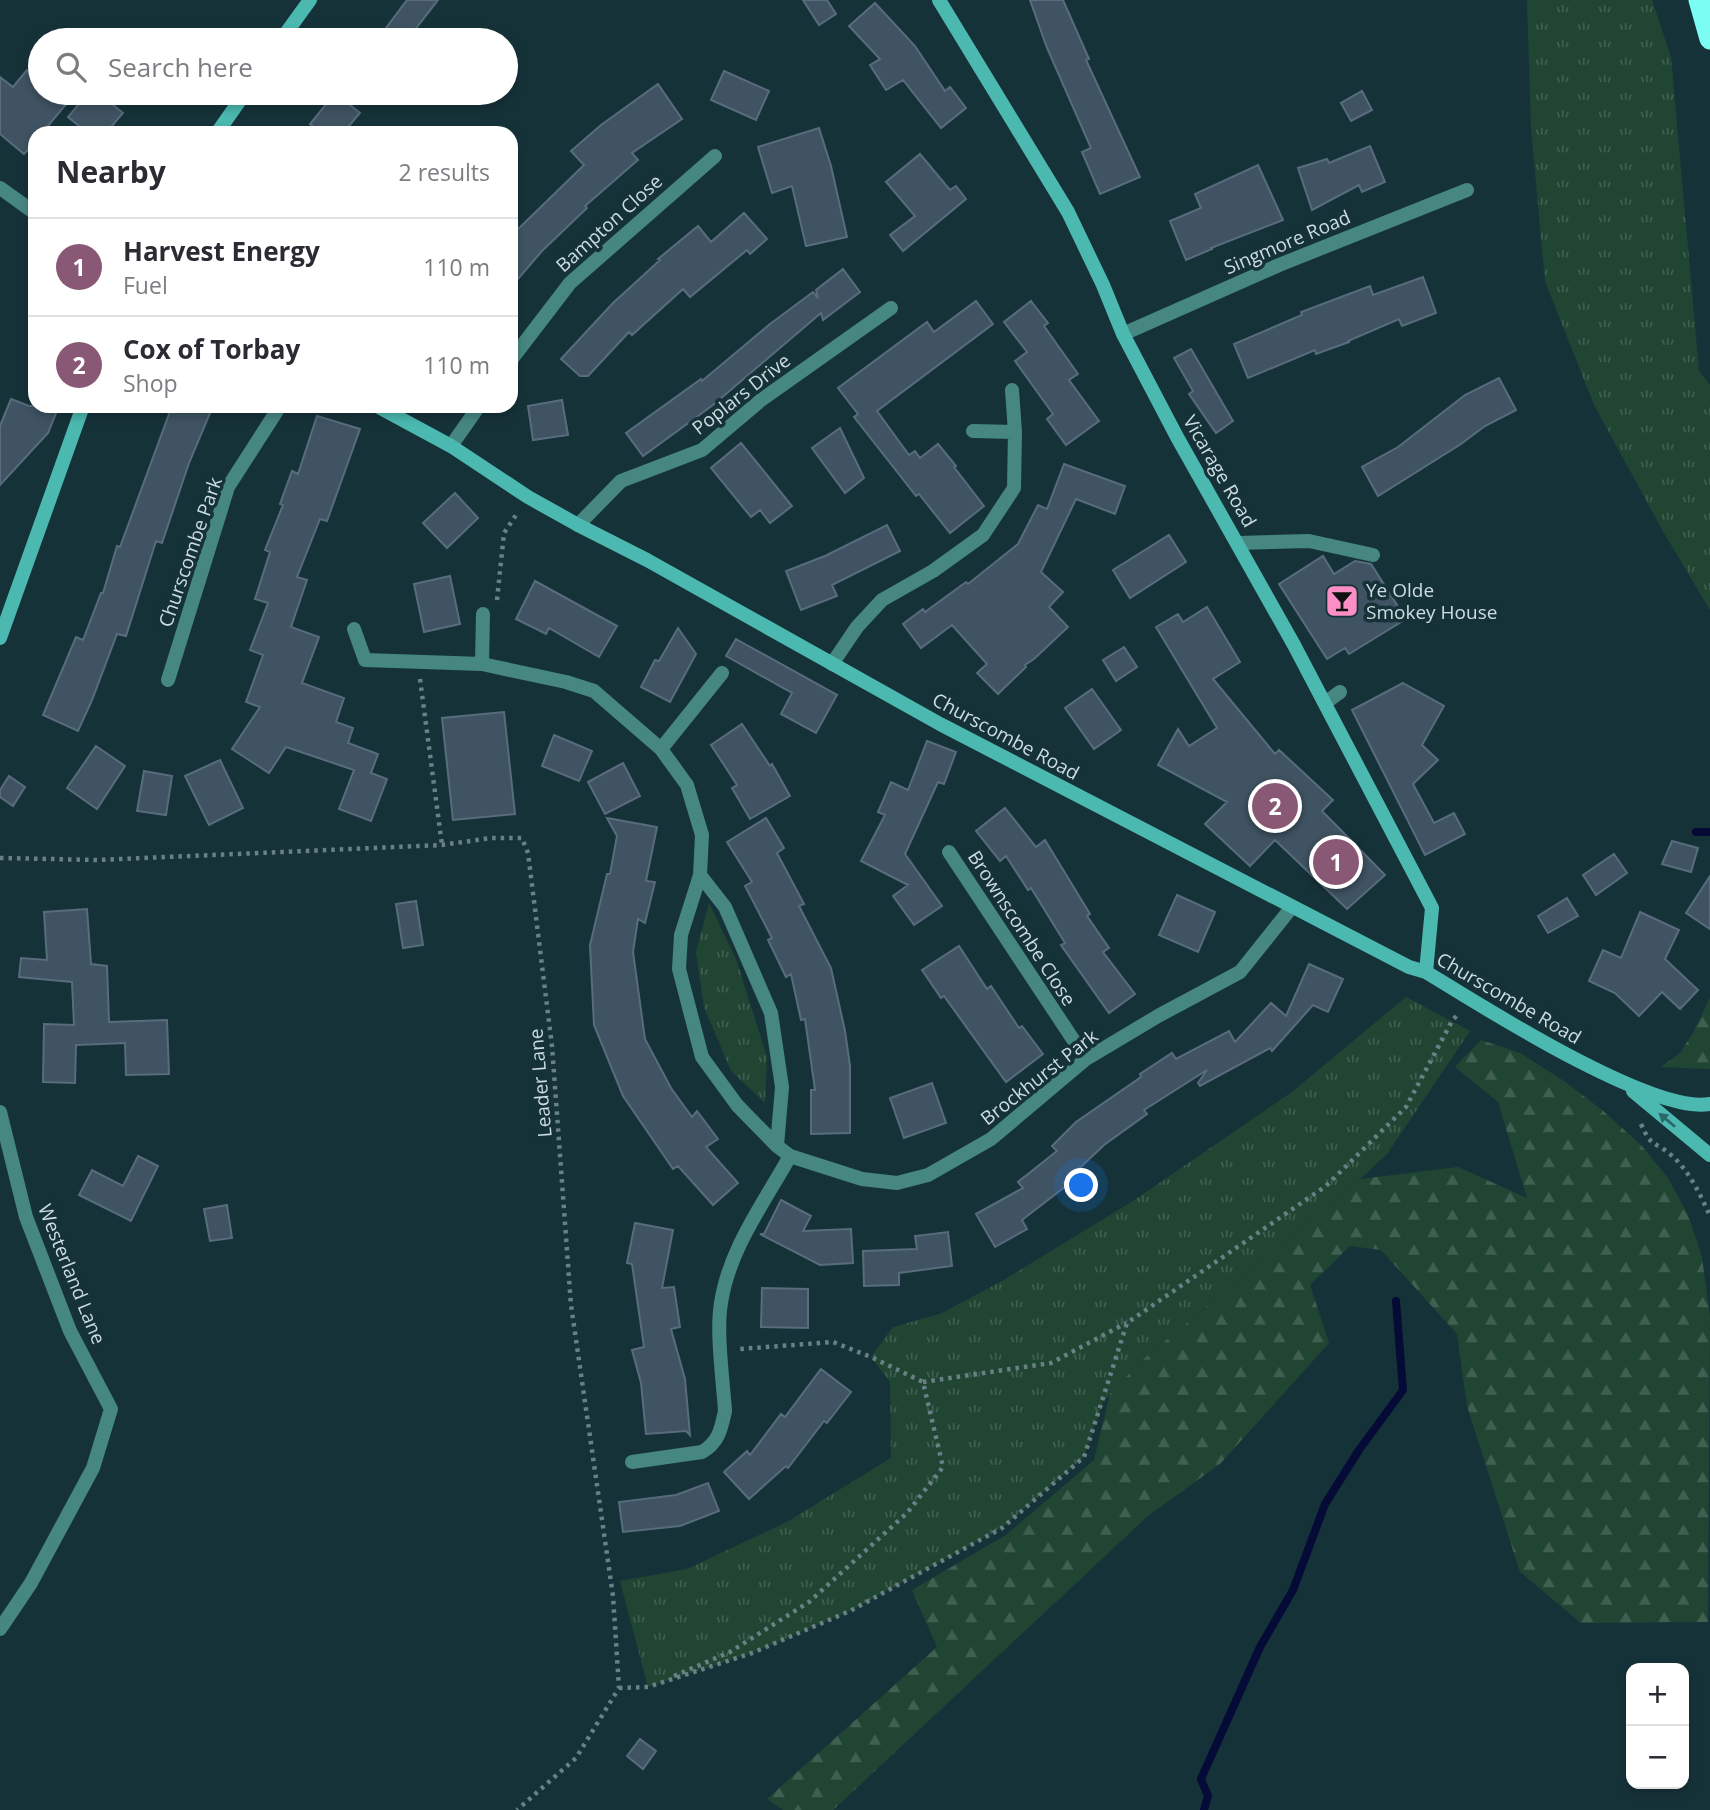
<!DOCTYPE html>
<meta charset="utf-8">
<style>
:root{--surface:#fff;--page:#f2f2f3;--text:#2b2b33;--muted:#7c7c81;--line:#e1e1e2;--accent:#895875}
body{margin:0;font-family:"Open Sans",sans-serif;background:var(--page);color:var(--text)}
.controls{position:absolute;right:21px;bottom:21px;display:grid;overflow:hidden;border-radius:14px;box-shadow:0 4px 10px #0003}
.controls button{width:63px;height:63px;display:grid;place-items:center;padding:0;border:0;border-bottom:2px solid var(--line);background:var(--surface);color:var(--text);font:35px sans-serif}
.you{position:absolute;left:1082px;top:1186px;width:24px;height:24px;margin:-18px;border:5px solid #fff;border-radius:50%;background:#1a73e8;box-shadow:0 0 0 10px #1a73e833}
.badge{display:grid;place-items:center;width:46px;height:46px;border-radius:50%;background:var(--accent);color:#fff;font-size:23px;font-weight:700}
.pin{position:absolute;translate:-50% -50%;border:4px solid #fff;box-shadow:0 2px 7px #0006}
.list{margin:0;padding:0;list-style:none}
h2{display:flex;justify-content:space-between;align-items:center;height:91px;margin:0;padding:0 28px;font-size:30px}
h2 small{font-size:23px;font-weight:400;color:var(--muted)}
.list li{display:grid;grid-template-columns:46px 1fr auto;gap:21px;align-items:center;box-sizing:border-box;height:98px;padding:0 28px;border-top:2px solid var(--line)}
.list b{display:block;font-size:26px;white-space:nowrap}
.list p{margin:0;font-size:23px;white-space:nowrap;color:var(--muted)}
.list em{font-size:23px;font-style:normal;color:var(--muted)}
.icon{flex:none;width:38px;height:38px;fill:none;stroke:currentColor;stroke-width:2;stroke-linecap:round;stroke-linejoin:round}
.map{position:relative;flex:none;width:1710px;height:1810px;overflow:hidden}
.search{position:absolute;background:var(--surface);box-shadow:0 4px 10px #0003;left:28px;top:28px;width:490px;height:77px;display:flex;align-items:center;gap:18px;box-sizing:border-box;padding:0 24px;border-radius:38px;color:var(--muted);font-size:26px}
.panel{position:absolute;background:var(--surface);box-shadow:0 4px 10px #0003;left:28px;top:126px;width:490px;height:287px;border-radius:21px}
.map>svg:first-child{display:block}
.grass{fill:url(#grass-tufts)}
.forest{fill:url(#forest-firs)}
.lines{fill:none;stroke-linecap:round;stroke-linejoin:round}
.stream{stroke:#050a37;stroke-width:8}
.building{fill:#3f5362;stroke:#586c7d;stroke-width:2}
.path{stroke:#698085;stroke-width:4.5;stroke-dasharray:3.5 5;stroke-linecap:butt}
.lane{stroke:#478781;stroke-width:14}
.street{stroke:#478781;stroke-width:14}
.secondary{stroke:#4bb9b0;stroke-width:14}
.highway{stroke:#7afef3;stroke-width:21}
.oneway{fill:#2b6869}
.labels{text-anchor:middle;stroke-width:7;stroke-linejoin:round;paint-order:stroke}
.street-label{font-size:19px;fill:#ccdce0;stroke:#163239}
.poi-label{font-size:19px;fill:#ccdce0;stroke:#163239;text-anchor:start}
</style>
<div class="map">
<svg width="1710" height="1810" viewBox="0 0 1710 1810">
<defs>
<pattern id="grass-tufts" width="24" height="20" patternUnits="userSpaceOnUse" patternTransform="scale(1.75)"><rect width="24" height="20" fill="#204533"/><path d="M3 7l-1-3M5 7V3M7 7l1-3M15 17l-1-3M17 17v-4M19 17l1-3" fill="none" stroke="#3f5f50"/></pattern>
<pattern id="forest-firs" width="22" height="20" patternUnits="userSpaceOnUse" patternTransform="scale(1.75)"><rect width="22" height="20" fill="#204533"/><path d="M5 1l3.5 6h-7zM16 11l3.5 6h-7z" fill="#3f5f50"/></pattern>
</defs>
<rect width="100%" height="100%" fill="#163239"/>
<!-- grass -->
<path class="grass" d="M1527,0H1652L1671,57L1699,371L1710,385V610L1664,533L1594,405L1545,281L1531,128Z
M709,903L736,959L767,1057L765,1103L731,1071L704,1007L696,952Z
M1406,997L1470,1031L1387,1154L1360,1179L1140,1362L1103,1402L1084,1457L1002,1528L850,1611L752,1653L648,1687L620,1581L687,1569L787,1522L891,1458L890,1382L871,1357L893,1327L940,1314L1002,1281L1133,1201L1292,1092Z"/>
<!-- forest -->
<path class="forest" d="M1710,998V1069L1661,1067L1680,1053L1693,1033Z
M1481,1040L1520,1053L1564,1081L1602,1110L1641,1145L1668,1178L1688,1215L1702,1257L1710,1317L1708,1622L1581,1623L1520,1572L1467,1406L1457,1334L1381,1250L1350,1246L1310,1285L1329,1343L1220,1464L1149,1515L833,1810H783L767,1799L937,1647L912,1590L1006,1535L1094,1460L1110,1394L1140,1362L1360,1179L1458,1167L1527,1198L1498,1102L1455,1067Z"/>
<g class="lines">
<!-- stream -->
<path class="stream" d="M1696,832H1710
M1204,1810L1208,1796L1201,1779L1260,1647L1293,1590L1325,1504L1359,1450L1403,1390L1396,1301"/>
</g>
<!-- building -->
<path class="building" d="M407,0H438L407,40H377Z
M803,0H827L836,14L819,25Z
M1030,0H1063L1089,59L1086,60L1140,177L1100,194L1082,152L1091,148L1047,48Z
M875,3L915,46L945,91L950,87L966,108L941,128L903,80L886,90L870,65L880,59L849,26Z
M27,70L40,80V93H56L68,102L42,133H35V142L24,154L0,134V77L13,87Z
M724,71L769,91L756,120L711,100Z
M658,84L682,119L632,153L638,160L585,206L587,208L542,251L511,287V236L584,165L571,151L601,125Z
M1362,91L1372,110L1351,121L1341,103Z
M88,93H98L123,113L106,133H88L68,117Z
M335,93L360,113L343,133H321L310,124Z
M819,128L831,166L847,237L806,246L792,186L772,193L758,147Z
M1370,146L1385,182L1362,192L1359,185L1312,210L1298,168L1327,159L1329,163Z
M920,154L950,190L956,186L966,199L903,251L890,235L915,216L886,182Z
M1258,165L1283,220L1211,248L1212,249L1186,260L1170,221L1201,208L1195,194Z
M744,213L767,239L750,254L747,250L690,297L683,289L632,335L629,332L588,376H580L561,359L613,303L660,260L658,259L698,226L711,242Z
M843,269L860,292L823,320L821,313L713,405L643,456L626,433L701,379L702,381L770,324L813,292L818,298L816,290Z
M1423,277L1436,313L1402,326L1399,319L1348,341L1349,342L1316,354L1315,350L1248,378L1234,344L1302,315L1301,312L1370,286L1373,295Z
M976,301L993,324L877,411L909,455L915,451L920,458L938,444L956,466L954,467L984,506L950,533L919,494L916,496L854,417L858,414L838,388L927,322L934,332Z
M1031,301L1048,323L1044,326L1078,374L1069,380L1099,421L1066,445L1047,419L1053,414L1015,361L1027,352L1004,322Z
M1191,349L1233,421L1216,433L1189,394L1193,391L1174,358Z
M1499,378L1516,410L1485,426L1461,444L1378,496L1362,467L1398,447L1465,395Z
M11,399L29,406H59L48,433L0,485V426Z
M562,400L568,435L533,440L528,406Z
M172,406H213L189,463L162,543L156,541L126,636L117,634L92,700L78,731L43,715L76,637L83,640L101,593H103L117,546L120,547Z
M317,416L360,429L327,521L320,519L297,577L307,580L291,627L319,637L302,683L344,698L336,722L353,728L348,743L378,754L371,773L387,779L371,821L339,809L354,770L286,747L269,773L232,749L260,707L246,702L263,655L250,650L268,603L255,599L270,552L265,550L283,505L280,504L292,471L298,474Z
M840,428L864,478L845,493L812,448Z
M741,443L792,506L770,523L760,510L751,517L711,468Z
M1064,464L1125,486L1115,514L1076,499L1041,572L1063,592L1049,607L1068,627L1034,659L1025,665L1026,667L998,694L977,673L987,664L952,625L921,648L903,624L923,609L925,612L966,582L968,584L1018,544L1038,505L1047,509Z
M455,493L478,518L447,548L423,523Z
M887,525L900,551L832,585L837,596L801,610L786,571L825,556Z
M1169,535L1186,562L1130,598L1113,570Z
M1323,556L1334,574L1355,561L1371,564L1406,619L1349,654L1345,648L1327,659L1279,584Z
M450,576L460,624L424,632L414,584Z
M535,581L617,626L599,657L549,628L546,634L516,619Z
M1207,607L1240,662L1213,679L1275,754L1279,750L1333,800L1322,811L1385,875L1347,909L1275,840L1250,866L1205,824L1227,802L1158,765L1178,729L1189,746L1217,728L1156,627L1178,614L1183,622Z
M678,628L696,654L670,702L641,687L655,660L659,661Z
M736,639L837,695L816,733L781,714L792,693L726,656Z
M1124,647L1137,667L1116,681L1103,660Z
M1403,683L1444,706L1422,745L1438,760L1413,784L1434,823L1454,813L1465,834L1425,855L1352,710Z
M1092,689L1121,730L1094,749L1065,708Z
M504,712L515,814L453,820L442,718Z
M742,724L770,766L772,764L790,796L750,819L732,788L737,785L711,745Z
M554,735L592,751L579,781L542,766Z
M927,741L956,752L944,784L938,782L905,854L942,906L914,925L893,896L908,885L861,861L885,815L878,812L891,782L908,790Z
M96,746L125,766L97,809L67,788Z
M220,760L243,808L209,825L185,776Z
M623,763L640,796L605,814L588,782Z
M144,771L172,776L166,815L137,811Z
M9,776L25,787L13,806L0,797V790Z
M1005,808L1036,847L1045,840L1090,914L1087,916L1109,948L1103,952L1135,994L1109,1013L1061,945L1065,943L1031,888L1028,890L1006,856L1000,861L976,831Z
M607,818L657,827L646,881L655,882L645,923L638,919L633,952L645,1039L671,1088L692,1117L697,1111L718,1139L706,1147L738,1183L713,1205L678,1166L673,1169L623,1096L594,1025L590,945L607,874H610L617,836Z
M766,818L784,848L777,853L804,904L799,906L831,968L845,1031L850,1066V1133L811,1134V1090H815L805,1019L801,1020L791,974L786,977L768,940L772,938L745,886L752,882L727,842Z
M1672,841L1698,848L1691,872L1662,864Z
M1614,854L1627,873L1596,895L1583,875Z
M1710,876V929L1686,913Z
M1177,895L1215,912L1198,952L1159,935Z
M1567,898L1578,916L1548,933L1538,916Z
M416,901L423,945L403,948L396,904Z
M87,909L91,964L107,966L109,1022L167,1020L169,1074L126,1075L125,1043L76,1045L75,1083L43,1082L44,1024L74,1025L72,982L19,977L21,958L47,960L44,912Z
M1640,912L1679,930L1665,959L1698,990L1680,1009L1662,992L1639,1016L1615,993L1589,981L1603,950L1621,958Z
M959,946L987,989L991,986L1019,1028L1022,1026L1043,1054L1006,1082L944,996L941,998L922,970Z
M1309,964L1343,979L1328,1012L1313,1005L1272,1051L1270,1048L1200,1086L1198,1083L1207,1070L1144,1110L1147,1114L1104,1145L1064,1183L1066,1186L1022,1220L1027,1229L995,1247L976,1214L1023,1188L1018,1182L1057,1151L1052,1146L1076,1122L1141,1077L1140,1074L1172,1053L1176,1059L1229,1031L1235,1042L1271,1003L1286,1016Z
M932,1083L946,1123L904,1138L890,1098Z
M138,1156L158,1166L131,1221L79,1195L92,1170L123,1186Z
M781,1200L811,1216L803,1231L851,1229L853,1263L820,1265L760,1234H764Z
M227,1205L232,1238L210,1241L204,1209Z
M635,1223L673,1230L662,1288L674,1287L680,1327L671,1329L685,1379L690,1435L686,1431L646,1434L641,1383L632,1350L644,1347L632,1264L627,1263Z
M948,1232L952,1266L899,1273V1285L864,1286L863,1251L917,1249L915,1236Z
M762,1288L808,1289V1328L761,1327Z
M821,1369L851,1392L827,1423L824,1421L788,1468L786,1466L749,1499L724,1472L747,1451L750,1455L781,1414L785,1417Z
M708,1483L719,1511L680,1526L623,1532L619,1502L676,1495Z
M640,1739L656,1751L643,1769L627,1756Z"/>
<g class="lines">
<!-- path -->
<path class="path" d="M497,600L504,533L518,512
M420,679L442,845
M0,858L98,860L442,845L491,838H522L528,853L552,1046L571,1305L613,1596L619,1688L576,1758L517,1810
M1641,1124C1652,1149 1654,1140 1671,1155C1689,1170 1701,1196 1710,1216
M923,1382L1051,1363L1126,1323
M674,1676L730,1652L809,1602L907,1513L943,1467L923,1382L871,1357L833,1342L740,1349
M619,1688L648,1687L752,1653L850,1611L1002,1528L1084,1457L1127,1323L1326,1186L1406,1107L1452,1021L1459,1013"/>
<!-- lane -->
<path class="lane" d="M1238,543L1309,541L1373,555
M1325,703L1340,692
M632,1462L702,1452C719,1442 721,1429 725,1411"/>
<!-- street -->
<path class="street" d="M0,188L35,213
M1123,334L1279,265L1467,190
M511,360L570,283L715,156
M973,431L1015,432
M451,446L479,406
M578,525L621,481L702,450L761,400L891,308
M354,629L365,660L482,664L566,682L594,691L661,749L687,785L702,835L700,875L681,935L679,969L702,1057L737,1105L777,1146L790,1156L862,1179L897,1183L928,1175L991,1139L1086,1059L1158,1016L1240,972L1292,907
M482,664L483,614
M832,664L857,627L882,600L933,571L983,535L1014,488L1015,432L1012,390
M168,680L228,487L280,406
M661,749L722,673
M949,852L1086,1059
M700,875L725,907L771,1013L782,1087L777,1146
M0,1112L26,1217L70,1331L111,1409L93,1468L31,1583L0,1629
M725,1411C723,1380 716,1332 721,1303C729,1249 764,1203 790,1156"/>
<!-- secondary -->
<path class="secondary" d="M939,0L1068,212L1103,285L1123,334L1177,437L1294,645L1432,908L1426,972
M281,40L310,0
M217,133L245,93
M377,406L451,446L528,497L578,525L647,560L940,724L1409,967L1426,972C1480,1005 1652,1115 1710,1104
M0,638L83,406
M1633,1091L1710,1155"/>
<!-- highway -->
<path class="highway" d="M1699,0L1710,39"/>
</g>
<!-- one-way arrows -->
<defs><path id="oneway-solid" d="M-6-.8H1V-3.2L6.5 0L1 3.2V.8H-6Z" transform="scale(1.75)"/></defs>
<use class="oneway" href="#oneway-solid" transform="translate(1667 1120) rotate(-140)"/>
<!-- icons -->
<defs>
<symbol id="bar-square" viewBox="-11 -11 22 22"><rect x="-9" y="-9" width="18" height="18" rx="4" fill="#fb8fc5" stroke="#163239"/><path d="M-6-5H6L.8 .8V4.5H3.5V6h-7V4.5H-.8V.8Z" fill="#111"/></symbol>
</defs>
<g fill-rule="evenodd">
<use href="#bar-square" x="1323" y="582" width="38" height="38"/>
</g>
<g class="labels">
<!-- street labels -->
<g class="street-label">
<text transform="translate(609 223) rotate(-42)" y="7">Bampton Close</text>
<text transform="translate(1287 242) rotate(-23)" y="7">Singmore Road</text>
<text transform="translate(741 394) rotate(-38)" y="7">Poplars Drive</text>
<text transform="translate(1220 471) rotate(60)" y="7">Vicarage Road</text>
<text transform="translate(190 552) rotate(-71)" y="7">Churscombe Park</text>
<text transform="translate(1006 736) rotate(28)" y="7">Churscombe Road</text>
<text transform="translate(1022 928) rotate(57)" y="7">Brownscombe Close</text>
<text transform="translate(1509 998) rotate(30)" y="7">Churscombe Road</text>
<text transform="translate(1039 1077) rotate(-38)" y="7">Brockhurst Park</text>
<text transform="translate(540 1083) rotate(-95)" y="7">Leader Lane</text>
<text transform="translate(72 1274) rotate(68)" y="7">Westerland Lane</text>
</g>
<!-- poi labels -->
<g class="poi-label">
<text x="1366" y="597">Ye Olde<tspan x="1366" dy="22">Smokey House</tspan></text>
</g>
</g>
</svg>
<div class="controls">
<button>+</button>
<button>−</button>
</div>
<div class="you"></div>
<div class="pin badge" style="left:1336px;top:862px">1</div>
<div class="pin badge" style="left:1275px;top:806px">2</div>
<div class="search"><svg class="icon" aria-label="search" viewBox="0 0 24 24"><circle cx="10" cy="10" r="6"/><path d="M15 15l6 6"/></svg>Search here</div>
<section class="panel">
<h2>Nearby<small>2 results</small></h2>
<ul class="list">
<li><span class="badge">1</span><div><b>Harvest Energy</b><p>Fuel</p></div><em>110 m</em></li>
<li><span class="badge">2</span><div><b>Cox of Torbay</b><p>Shop</p></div><em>110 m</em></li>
</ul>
</section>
</div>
